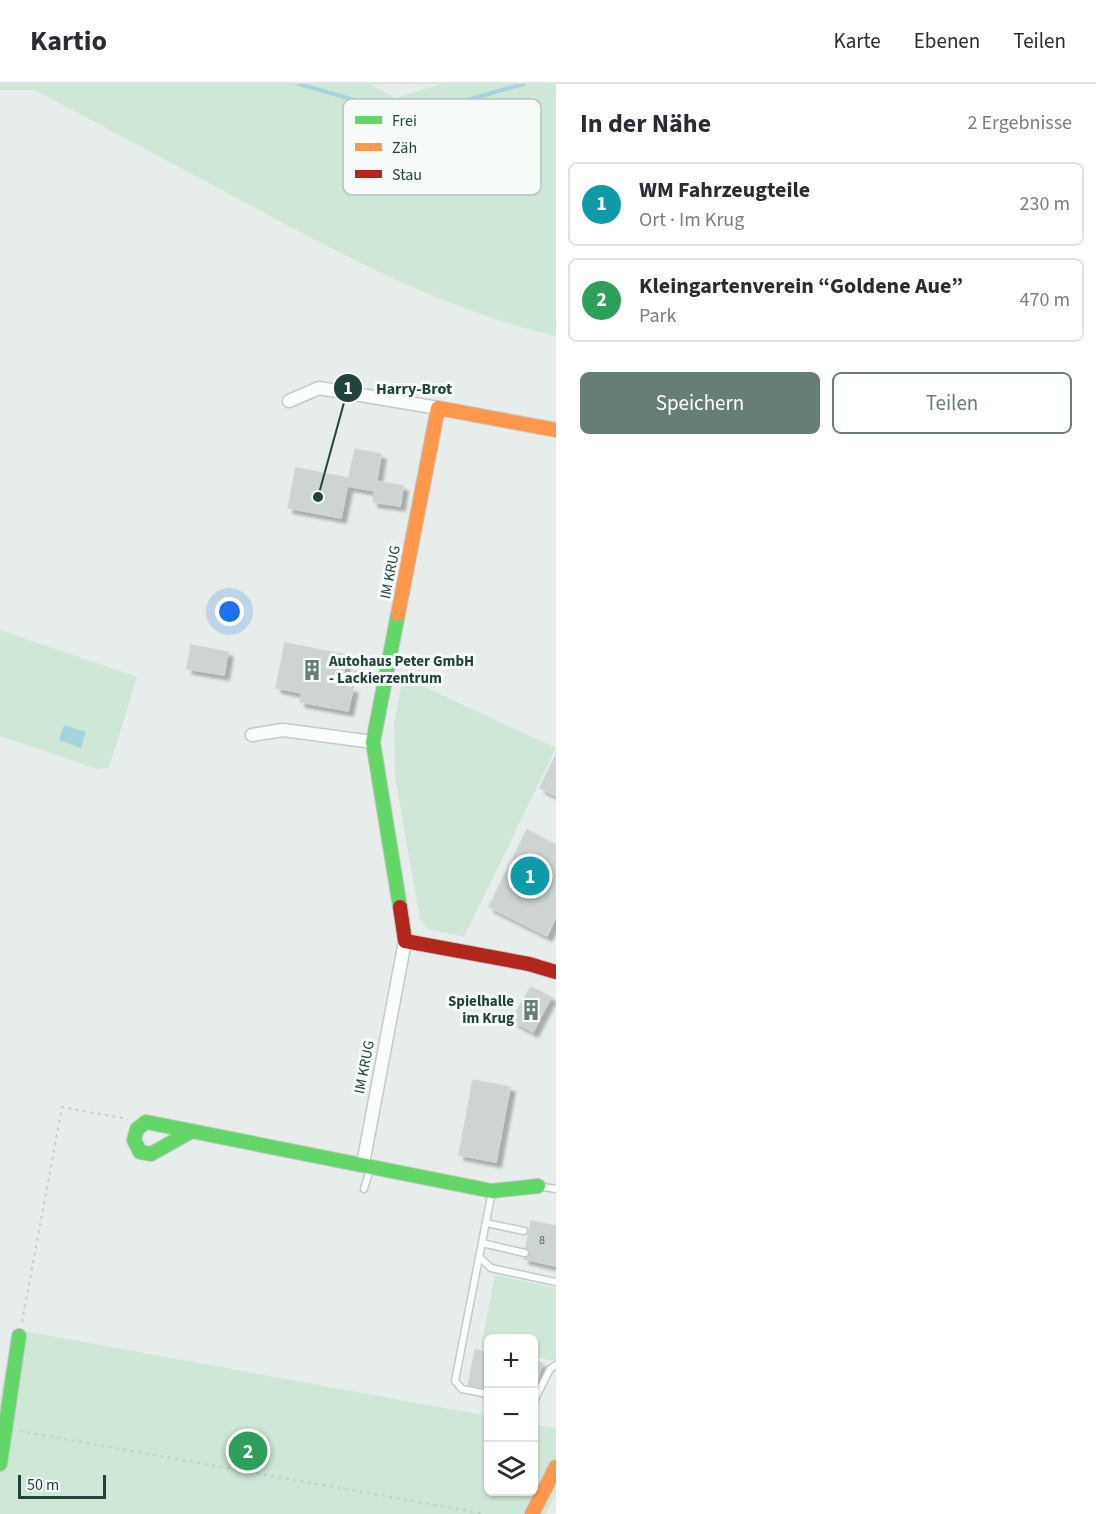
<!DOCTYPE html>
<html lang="de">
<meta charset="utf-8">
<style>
:root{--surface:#fff;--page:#f7f7f7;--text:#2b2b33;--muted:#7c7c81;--line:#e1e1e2;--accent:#677e78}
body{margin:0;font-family:"Source Sans 3",sans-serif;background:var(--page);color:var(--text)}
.controls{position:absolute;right:18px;bottom:18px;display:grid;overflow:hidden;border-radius:9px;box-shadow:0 2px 4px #0004}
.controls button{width:54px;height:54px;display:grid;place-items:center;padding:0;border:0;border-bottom:2px solid var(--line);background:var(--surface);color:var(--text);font:30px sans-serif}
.scale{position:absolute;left:18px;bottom:15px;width:88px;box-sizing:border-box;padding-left:6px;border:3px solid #22433b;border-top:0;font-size:16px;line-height:21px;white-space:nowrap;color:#22433b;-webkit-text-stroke:4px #f6fbf9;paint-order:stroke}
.you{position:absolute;left:230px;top:528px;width:21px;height:21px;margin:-15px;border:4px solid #fff;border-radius:50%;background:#1a73e8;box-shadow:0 0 0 9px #1a73e833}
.badge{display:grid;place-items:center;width:39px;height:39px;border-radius:50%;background:var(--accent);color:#fff;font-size:20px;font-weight:700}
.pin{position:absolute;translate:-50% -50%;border:3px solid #fff;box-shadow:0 2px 6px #0006}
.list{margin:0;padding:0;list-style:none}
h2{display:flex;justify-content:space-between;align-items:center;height:78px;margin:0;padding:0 24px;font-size:26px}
h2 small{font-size:20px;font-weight:400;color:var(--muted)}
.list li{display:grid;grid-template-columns:39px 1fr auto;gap:18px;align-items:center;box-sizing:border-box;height:84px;margin:0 12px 12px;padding:0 12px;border:2px solid var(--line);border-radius:9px}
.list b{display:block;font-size:22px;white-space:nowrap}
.list p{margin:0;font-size:20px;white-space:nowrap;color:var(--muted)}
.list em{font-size:20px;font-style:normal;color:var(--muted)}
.actions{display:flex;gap:12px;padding:18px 24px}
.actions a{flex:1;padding:14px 0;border:2px solid var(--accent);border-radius:9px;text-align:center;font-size:21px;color:var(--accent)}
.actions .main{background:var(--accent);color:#fff}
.icon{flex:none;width:33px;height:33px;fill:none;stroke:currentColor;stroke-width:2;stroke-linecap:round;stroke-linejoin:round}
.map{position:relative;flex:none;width:556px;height:1430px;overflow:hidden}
header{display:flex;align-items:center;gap:36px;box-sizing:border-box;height:84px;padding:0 30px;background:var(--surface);border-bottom:2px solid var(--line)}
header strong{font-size:28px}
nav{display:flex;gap:33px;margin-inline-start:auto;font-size:21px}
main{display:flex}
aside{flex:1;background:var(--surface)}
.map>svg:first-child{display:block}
.green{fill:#cfe7d7}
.water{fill:#a5d4dd}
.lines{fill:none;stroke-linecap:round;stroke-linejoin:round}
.stream{stroke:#a5d4dd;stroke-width:4}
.building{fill:#ced4d2;stroke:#cfd6d3;stroke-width:1.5;filter:url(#shadow)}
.lane-casing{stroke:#c4cac8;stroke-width:9}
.street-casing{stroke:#c4cac8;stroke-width:15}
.fast-casing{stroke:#c2cbc8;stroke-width:16}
.slow-casing{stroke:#c2cbc8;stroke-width:16}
.jam-casing{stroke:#c2cbc8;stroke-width:16}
.path{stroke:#c6cecd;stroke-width:2;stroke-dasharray:3 4.5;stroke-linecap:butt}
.lane{stroke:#fbfcfc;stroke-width:6}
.street{stroke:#fbfcfc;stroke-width:12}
.fast{stroke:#63d668;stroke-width:14}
.slow{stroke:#ff974d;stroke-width:14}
.jam{stroke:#b3261e;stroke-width:14}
.labels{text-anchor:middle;stroke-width:6;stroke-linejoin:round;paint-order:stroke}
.number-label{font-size:12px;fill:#4e6862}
.street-label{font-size:15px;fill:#22433b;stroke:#f6fbf9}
.poi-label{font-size:15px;font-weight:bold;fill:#22433b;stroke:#f6fbf9;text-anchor:start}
.key{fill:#f6fbf9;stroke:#b6c4c0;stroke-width:1.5}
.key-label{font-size:16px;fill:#22433b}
.leader{fill:none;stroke:#22433b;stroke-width:2}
.callout-dot{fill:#22433b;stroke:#f6fbf9;stroke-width:2}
.mark-label{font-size:18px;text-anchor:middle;font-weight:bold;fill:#fff}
.callout-label{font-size:16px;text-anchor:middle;font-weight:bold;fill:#22433b;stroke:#f6fbf9;stroke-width:6;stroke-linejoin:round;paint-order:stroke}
</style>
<header>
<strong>Kartio</strong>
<nav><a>Karte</a><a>Ebenen</a><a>Teilen</a></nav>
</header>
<main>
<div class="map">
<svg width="556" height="1430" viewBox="0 0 556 1430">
<defs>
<filter id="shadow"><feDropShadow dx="5" dy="5" stdDeviation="1.5" flood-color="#0004"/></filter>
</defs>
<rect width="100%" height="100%" fill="#e7edea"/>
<!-- green -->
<path class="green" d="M0,0H370L395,14L441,0H556V252C447,227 346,173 248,120C177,82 106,44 35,6H0Z
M0,546L137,593L109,684L97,685L0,652Z
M403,593L556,664L464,853L428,845L420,835L395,693L394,640Z
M495,1191L556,1204V1277L534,1273V1254H488V1264L481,1263Z
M13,1245L488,1332V1408H534V1340L556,1345V1409L546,1430H0V1315Z"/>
<!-- water -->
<path class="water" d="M64,641L86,648L81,664L59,656Z"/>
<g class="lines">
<!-- stream -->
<path class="stream" d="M299,0L410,32L524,0"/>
</g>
<!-- building -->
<path class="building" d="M355,365L381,370L375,407L347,402Z
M296,384L349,394L341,434L288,424Z
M376,397L403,402L400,422L373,418Z
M285,559L347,571L341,602L353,604L348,627L300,618L302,609L276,604Z
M191,561L228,568L224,591L187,585Z
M556,671V712L540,704Z
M527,746L556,761V832L547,852L489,823Z
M531,903L551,913L533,948L514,938L518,929L516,928Z
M473,996L510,1003L496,1078L459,1071Z
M531,1137L556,1142V1182L524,1175Z
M475,1266L488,1268V1306L468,1302Z
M534,1277L543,1279L534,1305Z"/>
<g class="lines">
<defs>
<path id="lane" d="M538,1102L556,1105
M364,1105L370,1085
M486,1139L524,1147
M482,1159L525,1169
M479,1173L491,1184L556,1198
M488,1310L462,1305L455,1297L492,1107
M534,1317L550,1285L556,1281"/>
<path id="street" d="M289,317L319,304L438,324
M252,651L283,646L373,658
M363,1080L405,857"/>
<path id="fast" d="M398,530L373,658L400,823
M192,1047L151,1070L140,1068L134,1056L137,1045L146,1038L492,1107L538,1102
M0,1380L19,1252"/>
<path id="slow" d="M398,530L438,324L556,346
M532,1430L556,1383"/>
<path id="jam" d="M400,823L405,857L529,880L556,888"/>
</defs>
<!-- lane casing -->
<use href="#lane" class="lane-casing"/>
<!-- street casing -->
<use href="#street" class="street-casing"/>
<!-- fast casing -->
<use href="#fast" class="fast-casing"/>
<!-- slow casing -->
<use href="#slow" class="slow-casing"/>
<!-- jam casing -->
<use href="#jam" class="jam-casing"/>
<!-- path -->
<path class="path" d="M353,604L357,576
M22,1238L62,1023L128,1035
M20,1347L485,1430"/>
<!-- lane -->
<use href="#lane" class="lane"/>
<!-- street -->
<use href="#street" class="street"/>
<!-- fast -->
<use href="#fast" class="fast"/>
<!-- slow -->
<use href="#slow" class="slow"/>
<!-- jam -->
<use href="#jam" class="jam"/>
</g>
<!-- icons -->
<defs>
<symbol id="building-bare" viewBox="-9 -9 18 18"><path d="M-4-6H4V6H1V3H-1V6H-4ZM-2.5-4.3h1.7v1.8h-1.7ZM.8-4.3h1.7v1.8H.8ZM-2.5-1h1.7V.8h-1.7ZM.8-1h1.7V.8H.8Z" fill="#677e78" stroke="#f6fbf9" stroke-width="2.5" paint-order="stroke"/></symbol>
</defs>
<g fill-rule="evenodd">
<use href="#building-bare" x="297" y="571" width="30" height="30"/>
<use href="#building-bare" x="516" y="911" width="30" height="30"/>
</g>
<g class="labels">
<!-- number labels -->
<g class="number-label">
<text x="542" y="1160">8</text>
</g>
<!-- street labels -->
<g class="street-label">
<text transform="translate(390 488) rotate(-79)" y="5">IM KRUG</text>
<text transform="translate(364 983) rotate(-79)" y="5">IM KRUG</text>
</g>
<!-- poi labels -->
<g class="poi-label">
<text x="329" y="582">Autohaus Peter GmbH<tspan x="329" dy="17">- Lackierzentrum</tspan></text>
<text x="514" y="922" text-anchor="end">Spielhalle<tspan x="514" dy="17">im Krug</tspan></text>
</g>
</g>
<!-- legend -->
<rect x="343" y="15" width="198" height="96" rx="9" class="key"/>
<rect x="355" y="32" width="27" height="8" fill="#63d668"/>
<rect x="355" y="59" width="27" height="8" fill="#ff974d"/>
<rect x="355" y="86" width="27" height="8" fill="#b3261e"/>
<g class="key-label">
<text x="392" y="42">Frei</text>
<text x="392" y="69">Zäh</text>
<text x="392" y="96">Stau</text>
</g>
<!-- callouts -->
<path class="leader" d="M318 413L348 304"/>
<g class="callout-dot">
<circle cx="318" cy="413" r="6"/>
<circle cx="348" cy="304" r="15"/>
</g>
<g class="mark-label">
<text x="348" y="310">1</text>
</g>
<g class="callout-label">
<text x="414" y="310">Harry-Brot</text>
</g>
</svg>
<div class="controls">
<button>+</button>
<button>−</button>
<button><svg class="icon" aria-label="layers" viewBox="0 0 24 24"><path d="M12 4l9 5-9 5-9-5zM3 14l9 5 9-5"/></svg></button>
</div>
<div class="scale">50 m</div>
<div class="you"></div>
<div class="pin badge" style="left:530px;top:792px;background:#0f9aa8">1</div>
<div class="pin badge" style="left:248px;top:1367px;background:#2e9e5b">2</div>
</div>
<aside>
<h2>In der Nähe<small>2 Ergebnisse</small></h2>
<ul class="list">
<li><span class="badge" style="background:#0f9aa8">1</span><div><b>WM Fahrzeugteile</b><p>Ort · Im Krug</p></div><em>230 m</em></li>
<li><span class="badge" style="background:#2e9e5b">2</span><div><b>Kleingartenverein “Goldene Aue”</b><p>Park</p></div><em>470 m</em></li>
</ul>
<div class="actions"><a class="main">Speichern</a><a>Teilen</a></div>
</aside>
</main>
